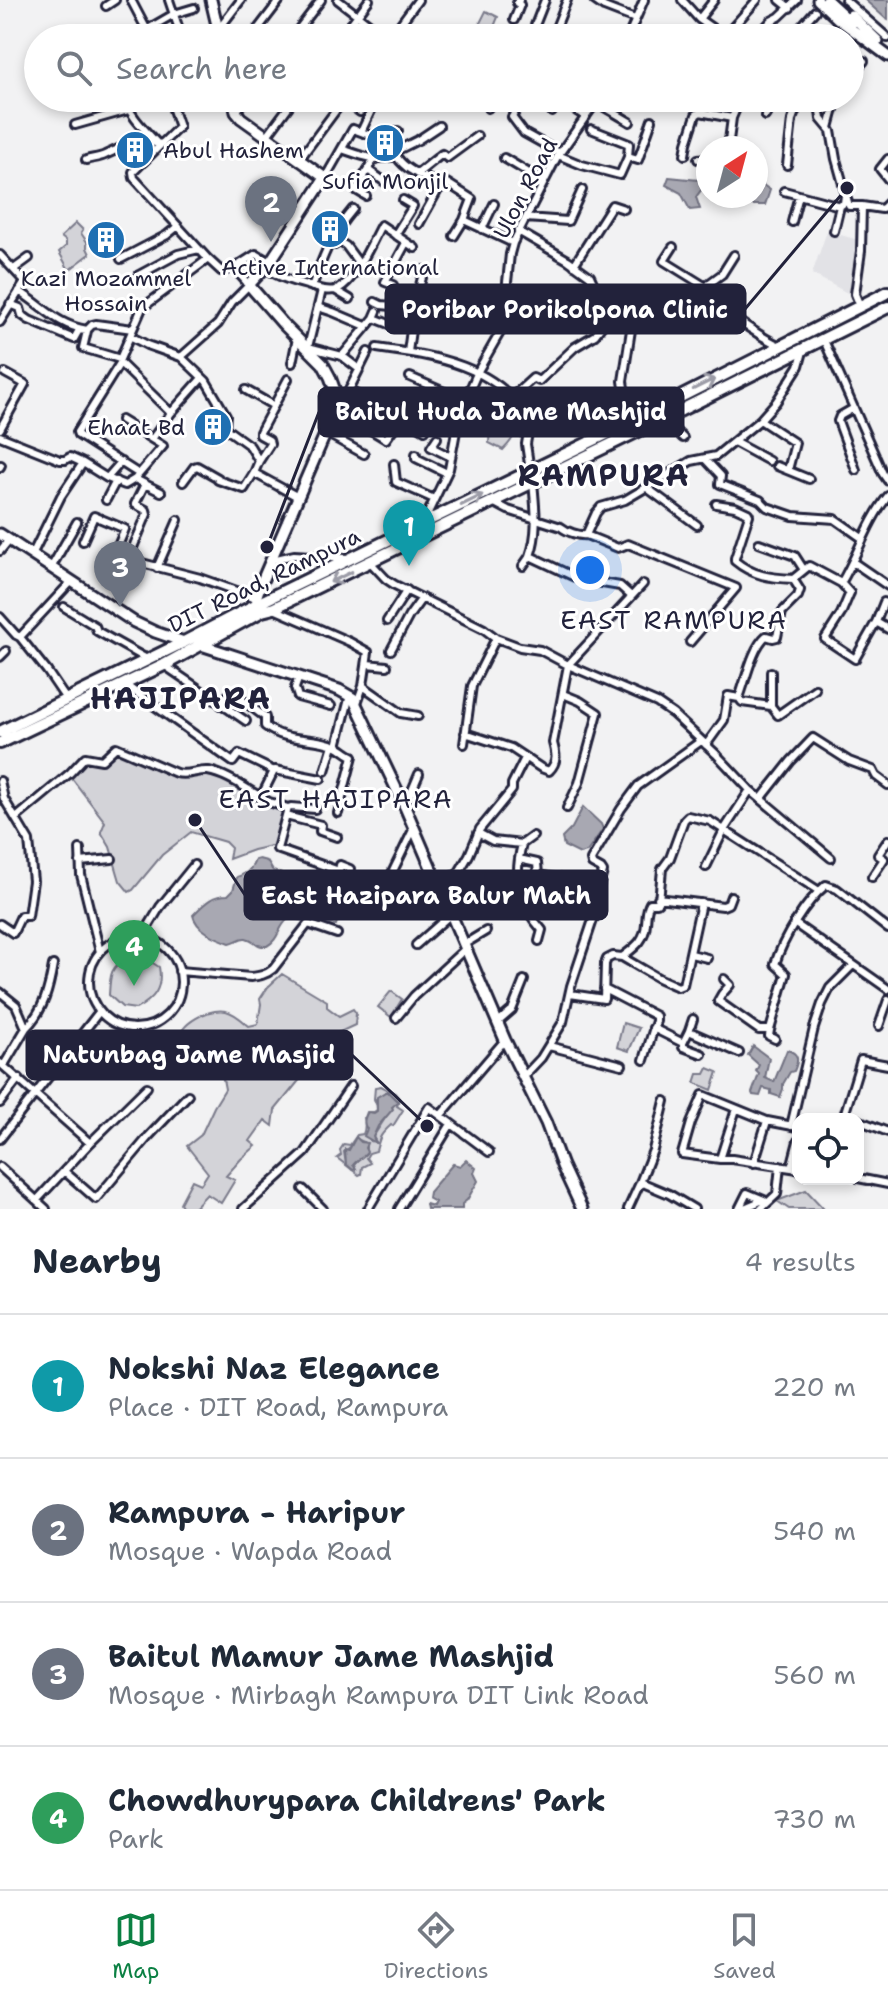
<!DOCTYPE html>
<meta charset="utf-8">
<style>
:root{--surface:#fff;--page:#f2f2f3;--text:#1f2937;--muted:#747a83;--line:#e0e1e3;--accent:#0b8043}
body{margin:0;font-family:"Shantell Sans",sans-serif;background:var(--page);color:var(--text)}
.controls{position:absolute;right:24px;bottom:24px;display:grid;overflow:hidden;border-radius:16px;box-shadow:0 4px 12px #0003}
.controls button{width:72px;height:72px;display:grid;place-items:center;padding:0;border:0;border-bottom:2px solid var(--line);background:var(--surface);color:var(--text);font:40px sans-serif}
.compass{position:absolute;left:696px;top:136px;width:72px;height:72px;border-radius:50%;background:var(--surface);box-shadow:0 4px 12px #0003;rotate:36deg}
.you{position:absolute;left:590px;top:570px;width:28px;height:28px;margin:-20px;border:6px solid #fff;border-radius:50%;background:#1a73e8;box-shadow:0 0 0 12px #1a73e833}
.badge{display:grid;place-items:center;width:52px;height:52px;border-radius:50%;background:var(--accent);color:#fff;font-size:26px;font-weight:700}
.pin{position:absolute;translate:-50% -66px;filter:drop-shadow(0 2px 4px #0008)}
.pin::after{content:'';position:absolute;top:42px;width:28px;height:24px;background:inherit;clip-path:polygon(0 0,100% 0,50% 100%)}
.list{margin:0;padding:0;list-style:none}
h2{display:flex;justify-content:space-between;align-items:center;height:104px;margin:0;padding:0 32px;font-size:34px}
h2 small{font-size:26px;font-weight:400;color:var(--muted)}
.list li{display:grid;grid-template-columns:52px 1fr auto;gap:24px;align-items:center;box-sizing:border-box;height:144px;padding:0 32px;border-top:2px solid var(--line)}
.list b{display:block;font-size:30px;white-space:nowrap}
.list p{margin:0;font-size:26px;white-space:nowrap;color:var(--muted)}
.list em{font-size:26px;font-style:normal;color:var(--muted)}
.icon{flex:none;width:44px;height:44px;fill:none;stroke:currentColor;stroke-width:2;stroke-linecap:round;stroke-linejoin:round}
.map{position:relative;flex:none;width:888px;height:1209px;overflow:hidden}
.search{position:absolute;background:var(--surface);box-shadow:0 4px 12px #0003;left:24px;right:24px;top:24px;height:88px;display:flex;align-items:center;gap:20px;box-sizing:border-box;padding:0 28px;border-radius:44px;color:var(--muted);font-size:30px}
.sheet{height:680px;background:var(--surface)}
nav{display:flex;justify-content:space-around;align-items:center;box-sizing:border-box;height:112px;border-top:2px solid var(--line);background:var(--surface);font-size:22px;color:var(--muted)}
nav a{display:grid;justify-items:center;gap:4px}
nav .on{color:var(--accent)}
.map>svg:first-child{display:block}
.built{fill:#e2e2e6}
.green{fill:#d3d3d8;stroke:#7a7a8a;stroke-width:2;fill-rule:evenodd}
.water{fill:#a8a8b2;stroke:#727282;stroke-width:2}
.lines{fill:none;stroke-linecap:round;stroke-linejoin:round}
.street-casing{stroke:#22223b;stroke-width:12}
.secondary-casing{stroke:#22223b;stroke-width:15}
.primary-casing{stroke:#22223b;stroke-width:16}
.street{stroke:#fff;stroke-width:6}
.secondary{stroke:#fff;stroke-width:9}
.primary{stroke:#fff;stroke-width:10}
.oneway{stroke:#9c9ca7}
.labels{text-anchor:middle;stroke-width:6;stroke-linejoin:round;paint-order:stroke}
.poi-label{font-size:22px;fill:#22223b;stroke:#fff}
.street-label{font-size:22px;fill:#22223b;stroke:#fff}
.quarter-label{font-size:26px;letter-spacing:2px;fill:#22223b;stroke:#fff}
.district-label{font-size:30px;font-weight:bold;letter-spacing:2px;fill:#22223b;stroke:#fff}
.leader{fill:none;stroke:#22223b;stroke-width:3}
.callout-dot{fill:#22223b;stroke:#fff;stroke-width:3}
.callout{fill:#22223b;stroke:#22223b;stroke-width:3}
.callout-label{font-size:24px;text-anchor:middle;font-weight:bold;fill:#fff}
</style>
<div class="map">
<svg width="888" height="1209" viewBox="0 0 888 1209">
<rect width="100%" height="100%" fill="#f2f2f3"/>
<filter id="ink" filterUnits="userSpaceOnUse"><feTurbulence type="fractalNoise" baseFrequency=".0125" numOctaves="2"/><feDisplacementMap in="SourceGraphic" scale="16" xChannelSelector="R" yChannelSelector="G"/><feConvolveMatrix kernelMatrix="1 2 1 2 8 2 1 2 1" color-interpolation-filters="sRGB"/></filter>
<g filter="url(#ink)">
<!-- built -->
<path class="built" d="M827,231L858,240L853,296L812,274Z"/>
<!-- green -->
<path class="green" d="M486,11L498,17L491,34L478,27Z
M275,184V195L280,200L282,208L265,221L257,217L258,200L263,196L270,194L267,190Z
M76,223L83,230L81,233L87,242V248L90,254L69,270L59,252L66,246V241L61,237Z
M506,413C519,428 517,436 503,450L489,443L490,423Z
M121,749L190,773L210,766L272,802L286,817L276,845L253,850L229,859L231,848L225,842L191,832L162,855L133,890L129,892L120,881L110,847L101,832L105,822L70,776L88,759L99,764Z
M129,956H142L159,967C163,989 154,999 136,1009L122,1007L109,995C110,974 110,967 129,956Z
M282,974L327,1001V1007L339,1016L353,1009L356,1013L355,1025L316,1043L308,1055L306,1072L275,1110L273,1126L265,1120L250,1141L256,1146L241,1159L226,1176L235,1180L221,1203L207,1194L193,1209H184L180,1203L192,1180L201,1184L208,1173L187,1146L201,1135L214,1107L225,1089L223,1079L218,1071L210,1064L197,1061L179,1041C179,1023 209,1008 226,1011C235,1013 243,1021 249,1026L258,1024L261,1004L260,999L268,987Z
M391,991L402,999L391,1017L378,1007Z
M623,1023L639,1028L629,1051L617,1047Z
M708,1068L718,1072L712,1090L695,1083L698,1074H705Z
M381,1086L395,1093L399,1098L397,1106L403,1110L393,1126L391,1125C379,1136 380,1137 376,1151L369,1153L366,1158L370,1163L362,1167L361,1174L359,1175L337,1158L341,1155L340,1150L344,1144L350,1145L357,1135L363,1134C367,1127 362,1121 367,1112H374L378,1109L374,1099L375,1087ZM387,1091L397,1100L373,1137L376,1142L370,1141L364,1118L377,1111L376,1099ZM359,1140L366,1143V1150L354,1164L356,1169L352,1170L346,1164L344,1152Z
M806,1190L823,1208L821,1209H789L777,1201Z"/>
<!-- water -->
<path class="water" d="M865,0H888V20L886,19Z
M669,177L708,181V191L702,189L696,197L700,209L690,210L681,193L666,185Z
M763,185L770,190L765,205H725L715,196H756V186Z
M583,807L601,824L603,829L587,852L580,854L564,846L562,838L572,828Z
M259,859L267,861L273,871L307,882L311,887L315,885L333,888L337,894L354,897L358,900V910L353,914H348L337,922L336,925C330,925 328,924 323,922C318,920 312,921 306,919L304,921L294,918L288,919C278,927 279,940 267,946C255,947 256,940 246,938C241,937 236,942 230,943C216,938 196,930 193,915C205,903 212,895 228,895L233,890L237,877C247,873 252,869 255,860Z
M753,1046L769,1058L765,1078L774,1082L787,1050C799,1053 799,1060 794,1071L790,1072L783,1084V1089L780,1097L771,1094V1090L763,1088L760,1096L753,1095L752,1093L759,1074L756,1071L759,1065L748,1055Z
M387,1091L398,1102L392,1107L393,1109L378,1126L373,1137L376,1143L364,1136L367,1129C363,1124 364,1118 368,1112L374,1113L377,1111V1097Z
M356,1137L361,1142L367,1143L365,1148L367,1152C365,1157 357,1159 353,1165L356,1169L353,1170L346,1164L345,1149L349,1150Z
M466,1160L476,1168L474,1173L478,1181L467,1200L462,1204V1209H427L426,1204L433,1206L435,1202L428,1198L429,1192L453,1164L460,1166Z"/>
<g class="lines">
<defs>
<path id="street" d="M131,0L151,38
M169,0L182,38
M338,0L387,38
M594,0L604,7L635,19
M682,0L699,19L726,38
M780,0L790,8
M845,0L888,38
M106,6L115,0
M699,19L714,0
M514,20L520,5L517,3L519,0
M148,29L174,14L194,8
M218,30L241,0
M724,37L757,0
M110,38L111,33
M251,38L280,0
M292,38L321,0
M340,38L369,0
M390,38L418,0
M530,38L545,0
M552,38L567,0
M635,38L629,35L644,0
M702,38L709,27
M756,38L771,21L779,17L797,0
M791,38L815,11
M836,38L839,33
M850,75L864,61
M124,98C130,116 144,129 157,143
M169,98L179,127L133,172L134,178L208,259L221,271L234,268L256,254L270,262
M398,98L410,104
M511,98L520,104L512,117L524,133L560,153
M815,98L819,103L821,119L831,131L836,159L849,206H862L861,251L855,294L860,306
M344,100L360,112
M596,102L630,122
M488,108L494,98
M236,112L247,98
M552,112L560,100L586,117
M700,112L732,118L728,148
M765,116L776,98
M732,118L738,104
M75,125L128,110
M829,128L837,98
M361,132C374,137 385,139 398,131
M266,137L295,98
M342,149C365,157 372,161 396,156
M558,155L582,165L620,175L628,157L629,144L591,129
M685,155L687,143L696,115L700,112L704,98
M628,157L638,160L652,120
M504,158L544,182
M698,159L708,158
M888,159L880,169L888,179
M86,160C92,158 99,158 105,155C127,145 137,139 162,144
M299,160L345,98
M787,165L792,120L800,98
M368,170L385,182
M417,174L442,154L447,158L477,136
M325,178L353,129L361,132L377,98
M430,180C416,173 402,168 394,152L418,140L439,126
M784,191L840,206L844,203L845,195
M366,196L356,190L374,159
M862,206L882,209L888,203
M526,218L568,221L582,190
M792,222L799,195
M419,224L438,190L447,183L472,199L464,220L513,243
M482,229L494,204
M834,231L840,206
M395,235L413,206L403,200
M454,236L464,220
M335,245L338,241L346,246L360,265
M673,247L664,261L706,287
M0,255L25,282L0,322
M734,255L722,274L711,282L702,293C728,312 751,332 780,346
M121,259L167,235L178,226
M574,265L612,205L624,209
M266,268C278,277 292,281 307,285C316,288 328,293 338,289C357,279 371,243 381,225L415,248
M14,269L29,258
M424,270L419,289L473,301L506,316
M139,275L178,254L199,249
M393,285L385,282L406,243
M507,286L545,304
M312,287C323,256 331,235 353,209
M322,290L308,347L342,356L359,369
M335,290L350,299
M19,291C44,307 57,325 87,330L92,325L96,324L133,329
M375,302L381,305L414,308L408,352
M10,304L20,308L22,315L29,320L74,339L79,330L87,331L83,348L120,359L142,308L208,259
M318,307L333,312L366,326
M374,318L392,325
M130,336L147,345L181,357L206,381L226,415L225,428L250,446L259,461L254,473L298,497
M823,338L883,474L888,481
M377,348C436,356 497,365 530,421L526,444L530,471
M368,352L340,408L336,409L386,439L400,419
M342,356L374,318L377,311
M181,357L218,324L232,302L249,285L234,268
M292,363L297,338
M410,377L465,401
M246,390L274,406
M350,391L400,419L415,424L425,430
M511,398L533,378L539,381L575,347L595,335L610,315L601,300L590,276L568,260L518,231
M854,408L840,416L838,421L856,470
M663,419L683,438
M121,420L163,446L139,474
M760,420L795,443L788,470
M629,423L623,381L631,330L638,318
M0,429L25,384L5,373
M326,433L364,454
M0,436L60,460H65L70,457L83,463
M437,438L431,447L451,457
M152,439L171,413L202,378
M734,442L769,461
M416,454V458L447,473
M705,459L721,476L720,484L760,500L767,507L793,516L835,519L862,538
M259,461L270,444L269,440L260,435V432L288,379
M394,464L396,482L434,499
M777,466L809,479
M0,467L1,465
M107,478L125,485L135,479
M183,482L194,467L197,466L218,478V480L244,489L254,473
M145,484L161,492
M647,488L697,525
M888,496C867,522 858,555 841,583L850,593L849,595L841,614L825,639L855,659L876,622L888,629
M106,500L116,481
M493,502L508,510L561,527C567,532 579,536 586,535L618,548L628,544L736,588L690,642
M716,504L735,507L748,513L749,515L735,558V561C753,576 771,578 793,579L809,566L841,583
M424,521L449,469L459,415L478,371L506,322L505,301L510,254L513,243L557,157L599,98
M586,535L596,513L601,507L625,500L691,461L716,456L760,420L776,402L799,366L804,348
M83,541L94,516L125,529L113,558
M759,543L795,556L804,570
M117,549L138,562L200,578L256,598
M0,551L9,540
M32,555L61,496L83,463L107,478L121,462
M530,556C539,531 535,507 533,481
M129,557L147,514L146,510L135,504L145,484L135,479L139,474L78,435L77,432L120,363L171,413
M272,560L294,555L347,558
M853,562L888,586
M371,563L386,579L395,585L484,629L496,638L520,647L540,650L568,665L657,703L673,714L716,754L750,790L831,858
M523,566L530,556L579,579L620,586L631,596
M51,568L77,522
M157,568L178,520
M121,582L134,560
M64,607L95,626L97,631L147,659
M274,609L350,642L368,652L363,686L357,703
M0,617L16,635L20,637L47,671L66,699
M387,621L407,590
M876,622L884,602
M20,637L71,582
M391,650L409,616L422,598
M0,657L6,651
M367,664L387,666
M164,665L246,721
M771,672V706L778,715L815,689
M299,677L295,688L298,697L331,706
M124,684L233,762L239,754L274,771L275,770L321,779
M363,686L401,713L418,716
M563,694L580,701L598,713L579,783L567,808
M739,698C746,680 752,648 766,636L773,638L777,637L782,612L798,596L800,590L793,579
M221,705L230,693H233L265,717V726C289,744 311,735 336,746C342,748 347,754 353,756L338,813
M465,733L511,748L541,768L549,771C558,762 556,754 553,743L568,665L643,584
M464,744L472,686L496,638
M706,745L724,720L728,696L739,698L742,702L771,706
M337,746L350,695
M274,771L261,797L269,802L288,808L277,849L339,871L340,865L350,869L347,880
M325,771L333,745
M0,781L4,799L29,841L33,881L28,916H21L13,933L0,924
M761,799L791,761L813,738L849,761L873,770L876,776L888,785
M405,807L419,774
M288,808L291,807L315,809
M286,816L321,825L320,831L337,837
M16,818L70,773L85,757L102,760L116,747L176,773C189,776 197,770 208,771C226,774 245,788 261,797
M478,833L493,841L522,844L533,836
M522,844C513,879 518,903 542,930L539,941
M80,849L81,875L100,952
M519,859L537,863L538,875L599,886
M80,862L112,859
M706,867L724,830L750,790
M459,872L484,887L488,898
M872,877L884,859L878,855L888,840
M439,886L459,872L469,855L480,829L512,790V784L525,758
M658,898L723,906L728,904L731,896
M375,908L414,828
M794,923L888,989
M89 982a46 46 0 1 1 92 0a46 46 0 1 1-92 0Z
M142,937L160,907L194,865
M416,945L451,914
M463,945L486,931
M691,954L707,958
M622,957C635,947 645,941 646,923C647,915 646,910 650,903H657L659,901L662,869L670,858L684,820L688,816L710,821L819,891
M179,971L251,977C259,976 266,975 273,969L308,924L337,934
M724,979L730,985L722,994L718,1001L759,1030H770L786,974L775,964C783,939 805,902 826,885L837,889L888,929
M604,989L656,1016V1021L644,1060
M0,992L16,1005L26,1028L4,1065
M570,994L604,999L605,964L607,959L613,956L622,957L658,978L678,987L683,985L701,903
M396,1018L414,996L465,949
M497,1023L512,1010L524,980
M879,1026L888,1000
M26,1028C44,1010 49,989 53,965
M653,1028L683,1043L689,1031L739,1053
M770,1030L769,1036L775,1039
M689,1031L693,1019
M683,1043V1047L702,1054
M549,1046L622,1065
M0,1063L90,1143
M524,1076L541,1058L563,1022L571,986L596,911L599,886L603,872L601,869L592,864L591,860L621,809L638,786L701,741
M0,1103L19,1078
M441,1115L505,1040
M843,1119L861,1060L888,1065
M858,1120L888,1132
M767,1121L703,1095L691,1123L682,1154L720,1159H732L798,1169
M791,1126L814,1028L822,1004L830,988L853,965
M0,1139L99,1012
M720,1159L736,1109
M754,1163L767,1121L798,1127
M0,1167L46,1209
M791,1168L798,1141
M64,1171L96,1199L149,1136L188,1095
M858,1178L888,1184
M639,1185L653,1150L665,1101
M303,1189L323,1209
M37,1200L90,1143L147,1087
M243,1209L305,1153L351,1086
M368,1209L429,1107L489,1152
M399,1209L451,1124
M628,1209L639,1185L643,1183L669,1194L694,1209
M739,1209L747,1193L764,1200
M742,1209L763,1200
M761,1209L777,1194L780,1166"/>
<path id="secondary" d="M211,0L220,38
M818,0L838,19L888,56
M827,0L852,23
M851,15L878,41
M233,98L236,112L241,118L325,178L270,262L249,285L283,324L323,364L330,377L334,388L336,409L262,581L256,598L259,603
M0,534L134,622L155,632L184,642
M198,644L339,690L353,698L405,807L505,1040L546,1123L562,1166L582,1209"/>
<path id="primary" d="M0,732L184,642L259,603L629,423L888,292
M0,743L164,665L262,611L274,608L663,419L888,307"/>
</defs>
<!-- street casing -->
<use href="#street" class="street-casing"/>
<!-- secondary casing -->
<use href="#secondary" class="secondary-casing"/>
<!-- primary casing -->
<use href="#primary" class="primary-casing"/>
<!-- street -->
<use href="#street" class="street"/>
<!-- secondary -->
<use href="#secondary" class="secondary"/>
<!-- primary -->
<use href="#primary" class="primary"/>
</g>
<!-- one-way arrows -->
<defs><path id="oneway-shaft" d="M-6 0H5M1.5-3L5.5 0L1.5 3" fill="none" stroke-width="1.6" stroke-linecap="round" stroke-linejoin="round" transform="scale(2)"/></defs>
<g class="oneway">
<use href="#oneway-shaft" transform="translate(704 384) rotate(-27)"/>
<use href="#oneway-shaft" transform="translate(472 500) rotate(-26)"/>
<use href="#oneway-shaft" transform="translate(341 577) rotate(154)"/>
</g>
</g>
<!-- icons -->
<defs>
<symbol id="building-disc" viewBox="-11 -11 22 22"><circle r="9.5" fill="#1f6fb2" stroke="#fff"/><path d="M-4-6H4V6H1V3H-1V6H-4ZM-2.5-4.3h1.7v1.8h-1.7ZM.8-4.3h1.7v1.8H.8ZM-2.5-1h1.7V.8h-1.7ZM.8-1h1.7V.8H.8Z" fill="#fff"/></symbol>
</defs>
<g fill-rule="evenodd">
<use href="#building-disc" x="363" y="121" width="44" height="44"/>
<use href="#building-disc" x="113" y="128" width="44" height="44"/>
<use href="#building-disc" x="308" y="207" width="44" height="44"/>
<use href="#building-disc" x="84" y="218" width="44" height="44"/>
<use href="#building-disc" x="191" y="405" width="44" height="44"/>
</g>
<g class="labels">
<!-- poi labels -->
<g class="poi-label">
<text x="163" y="158" text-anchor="start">Abul Hashem</text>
<text x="385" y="189">Sufia Monjil</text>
<text x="330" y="275">Active International</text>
<text x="106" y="286">Kazi Mozammel<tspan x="106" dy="25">Hossain</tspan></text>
<text x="185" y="435" text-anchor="end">Ehaat Bd</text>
</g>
<!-- street labels -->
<g class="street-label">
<text transform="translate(525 188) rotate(-62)" y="8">Ulon Road</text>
<text transform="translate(264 580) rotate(-26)" y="8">DIT Road, Rampura</text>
</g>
<!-- quarter labels -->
<g class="quarter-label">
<text x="674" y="629">EAST RAMPURA</text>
<text x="336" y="808">EAST HAJIPARA</text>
</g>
<!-- district labels -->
<g class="district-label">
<text x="604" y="486">RAMPURA</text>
<text x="181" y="709">HAJIPARA</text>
</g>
</g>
<!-- callouts -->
<path class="leader" d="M847 188L745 309M267 547L319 412M195 820L245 895M427 1126L352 1055"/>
<g class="callout-dot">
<circle cx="847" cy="188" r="8"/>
<circle cx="267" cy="547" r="8"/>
<circle cx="195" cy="820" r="8"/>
<circle cx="427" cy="1126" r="8"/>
</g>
<g class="callout">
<rect x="386" y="285" width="359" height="48" rx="8"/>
<rect x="319" y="388" width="364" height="48" rx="8"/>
<rect x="245" y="871" width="362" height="48" rx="8"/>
<rect x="27" y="1031" width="325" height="48" rx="8"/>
</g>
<g class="callout-label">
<text x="565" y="318">Poribar Porikolpona Clinic</text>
<text x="501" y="420">Baitul Huda Jame Mashjid</text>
<text x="426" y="904">East Hazipara Balur Math</text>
<text x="189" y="1063">Natunbag Jame Masjid</text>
</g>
</svg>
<div class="controls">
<button><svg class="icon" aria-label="locate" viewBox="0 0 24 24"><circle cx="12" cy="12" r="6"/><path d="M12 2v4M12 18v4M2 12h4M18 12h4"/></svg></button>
</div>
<svg class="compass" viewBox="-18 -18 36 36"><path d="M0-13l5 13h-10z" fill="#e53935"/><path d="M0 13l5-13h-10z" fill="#747a83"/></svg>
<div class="you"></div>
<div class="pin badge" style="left:409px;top:566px;background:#0f9aa8">1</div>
<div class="pin badge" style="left:271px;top:242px;background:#6b7280">2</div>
<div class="pin badge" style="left:120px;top:607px;background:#6b7280">3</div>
<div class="pin badge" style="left:134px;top:986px;background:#2e9e5b">4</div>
<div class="search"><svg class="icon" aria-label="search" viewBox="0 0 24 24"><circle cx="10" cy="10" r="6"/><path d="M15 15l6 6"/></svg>Search here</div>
</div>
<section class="sheet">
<h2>Nearby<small>4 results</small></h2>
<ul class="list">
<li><span class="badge" style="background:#0f9aa8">1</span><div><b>Nokshi Naz Elegance</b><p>Place · DIT Road, Rampura</p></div><em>220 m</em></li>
<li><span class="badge" style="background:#6b7280">2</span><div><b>Rampura - Haripur</b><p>Mosque · Wapda Road</p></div><em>540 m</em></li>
<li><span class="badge" style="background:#6b7280">3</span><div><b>Baitul Mamur Jame Mashjid</b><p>Mosque · Mirbagh Rampura DIT Link Road</p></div><em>560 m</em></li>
<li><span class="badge" style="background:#2e9e5b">4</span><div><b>Chowdhurypara Childrens' Park</b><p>Park</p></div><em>730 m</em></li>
</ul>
</section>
<nav>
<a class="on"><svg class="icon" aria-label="map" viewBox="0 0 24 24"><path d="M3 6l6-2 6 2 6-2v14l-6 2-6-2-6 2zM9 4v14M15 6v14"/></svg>Map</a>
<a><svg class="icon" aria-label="directions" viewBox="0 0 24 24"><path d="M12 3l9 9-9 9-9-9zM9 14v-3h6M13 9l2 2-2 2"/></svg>Directions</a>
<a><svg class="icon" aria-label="saved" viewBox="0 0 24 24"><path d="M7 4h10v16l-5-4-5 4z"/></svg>Saved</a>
</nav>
